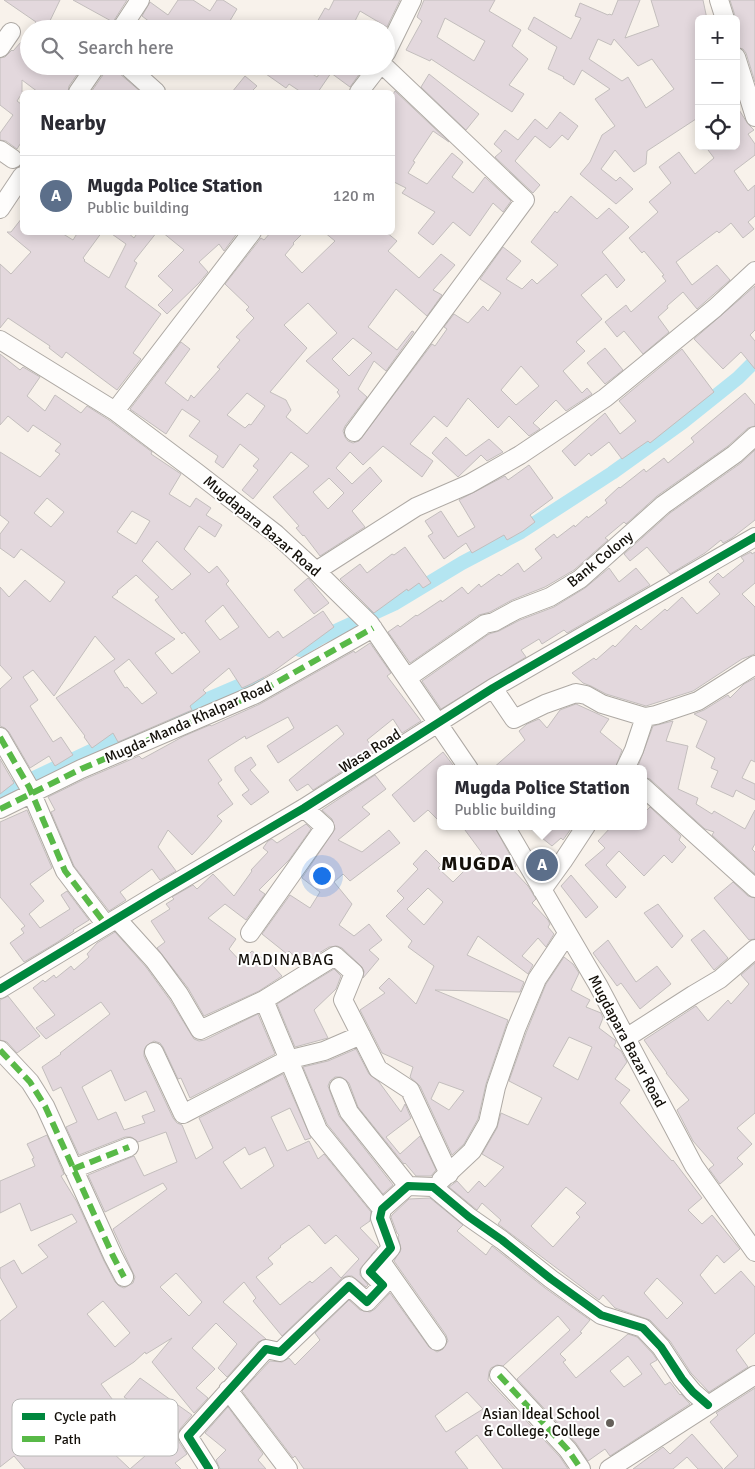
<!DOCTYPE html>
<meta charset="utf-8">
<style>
:root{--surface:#fff;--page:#f2f2f3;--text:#2b2b33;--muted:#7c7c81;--line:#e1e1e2;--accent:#2563eb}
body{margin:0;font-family:Signika,sans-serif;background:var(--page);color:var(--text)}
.controls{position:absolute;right:15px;top:15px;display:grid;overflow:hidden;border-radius:8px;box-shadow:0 2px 12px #0003}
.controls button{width:45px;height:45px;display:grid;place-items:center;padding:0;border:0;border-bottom:1px solid var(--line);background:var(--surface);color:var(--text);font:25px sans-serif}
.you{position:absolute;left:321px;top:875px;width:18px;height:18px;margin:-12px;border:4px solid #fff;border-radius:50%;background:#1a73e8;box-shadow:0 0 0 8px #1a73e833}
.badge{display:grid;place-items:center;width:32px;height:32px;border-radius:50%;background:var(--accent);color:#fff;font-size:16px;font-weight:700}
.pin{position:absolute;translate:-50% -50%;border:2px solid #fff;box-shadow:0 1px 5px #0006}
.popup{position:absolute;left:437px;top:765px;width:210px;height:65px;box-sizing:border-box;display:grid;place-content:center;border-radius:8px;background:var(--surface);filter:drop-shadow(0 1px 4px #0005);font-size:16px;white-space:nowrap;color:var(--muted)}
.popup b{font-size:19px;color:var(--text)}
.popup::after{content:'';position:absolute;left:50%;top:100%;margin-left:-10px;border:10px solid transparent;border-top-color:var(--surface)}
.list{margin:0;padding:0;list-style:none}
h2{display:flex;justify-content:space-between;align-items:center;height:65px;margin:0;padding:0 20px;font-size:21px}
h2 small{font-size:16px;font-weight:400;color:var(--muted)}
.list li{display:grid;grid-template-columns:32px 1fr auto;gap:15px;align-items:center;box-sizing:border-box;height:80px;padding:0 20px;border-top:1px solid var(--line)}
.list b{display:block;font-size:19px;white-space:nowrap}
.list p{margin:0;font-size:16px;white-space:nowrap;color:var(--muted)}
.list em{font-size:16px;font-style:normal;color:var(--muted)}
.icon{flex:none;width:28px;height:28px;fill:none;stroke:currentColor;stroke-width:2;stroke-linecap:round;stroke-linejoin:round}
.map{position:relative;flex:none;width:755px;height:1469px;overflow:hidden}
.search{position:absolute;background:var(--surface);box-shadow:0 2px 12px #0003;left:20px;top:20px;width:375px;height:55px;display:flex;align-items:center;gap:12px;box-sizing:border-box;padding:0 18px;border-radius:28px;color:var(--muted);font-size:19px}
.panel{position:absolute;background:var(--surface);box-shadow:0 2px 12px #0003;left:20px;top:90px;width:375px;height:145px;border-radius:8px}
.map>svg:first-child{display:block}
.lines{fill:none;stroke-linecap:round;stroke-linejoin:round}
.canal{stroke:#b4e5f1;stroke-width:14}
.building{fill:#e3d8dd;stroke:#c3bebd;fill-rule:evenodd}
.minor-casing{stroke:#aea9a4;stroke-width:20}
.minor{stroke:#fefdfc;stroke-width:18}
.quiet{stroke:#58b947;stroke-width:6;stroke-dasharray:12 6;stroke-linecap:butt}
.cycleway-casing{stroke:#fff;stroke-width:11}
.cycleway{stroke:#00873e;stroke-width:8}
.poi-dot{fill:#645f59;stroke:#fff;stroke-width:2}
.labels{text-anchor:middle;stroke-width:4;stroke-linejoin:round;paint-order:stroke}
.street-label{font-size:15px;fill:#14100a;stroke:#fff}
.poi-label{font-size:15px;fill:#14100a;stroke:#fff;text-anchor:end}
.neighbourhood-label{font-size:16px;letter-spacing:1px;fill:#14100a;stroke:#fff}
.district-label{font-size:20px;font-weight:bold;letter-spacing:1px;fill:#14100a;stroke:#fff}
.key{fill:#fff;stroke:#b8b7b6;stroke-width:1}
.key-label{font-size:14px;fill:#14100a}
</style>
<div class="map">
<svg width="755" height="1469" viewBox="0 0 755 1469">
<rect width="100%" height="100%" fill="#f8f2eb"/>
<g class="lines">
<!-- canal -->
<path class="canal" d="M300,650L320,638L394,604L462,563L521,532L612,473L683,422L738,378L755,361
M173,714L257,678
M0,794L133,731"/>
</g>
<!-- building -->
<path class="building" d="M4,0H60L46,29H31L36,22Z
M73,0H127L113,22Z
M178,0H193L210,11L217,0H223L237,9L225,29H159L142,16L150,2L168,15Z
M334,0H400L387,27L360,11L351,29H313L325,8L329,10Z
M424,0H495L489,11L521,30L512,46L528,59L509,85L524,94L512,112L431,59L430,61L406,50L422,21L417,17ZM445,18L485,41L474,61L437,37Z
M618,0H640L625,38L659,26L651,0H703L707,19H699V117L647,151L646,164L634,172L615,150L601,169L616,181L620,177L633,189L616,204L580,174L590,162L602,135L615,126L595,99L610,89L582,70L574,85L563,78L564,77L548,69L557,47L528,29L534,17L571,39L581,18L575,16L580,3L608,15L609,14L612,15ZM598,39L611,45L614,39L638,66L652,59L674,89L646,108L628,77L622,81L589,59Z
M730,0H755V82L746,53L743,49L736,47V19Z
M29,33V66H83L69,86L68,92H38L22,80V93L17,101L21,104L22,103V141L17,149L6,141L0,140V133L13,115L0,105V58L5,57L12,50L13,51Z
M107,66H114L117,68L120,74L141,92H91L105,72Z
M272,66H293L303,73L305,69L317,77L323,68L322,66H359L363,69L350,87L331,73L318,92H301L289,84L286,88L266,74Z
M429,74L479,114L466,130L421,87Z
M245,76L257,86L251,92H232Z
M395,91L449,142L433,131L413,161L415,162L408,173L427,184L452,153L463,162L452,177L473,193L485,177L511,201L503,212L493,203L470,236L453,222L433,245L418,233L435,212L402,193L406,188L392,181V96Z
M736,105L748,124L754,130L748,134L755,144V155L734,171L748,191L755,185V216L748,222L754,229L743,238L731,223L719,233L717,231L676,262L692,285L717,265L730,280L697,309L683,292L667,306L668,308L658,317L669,332L643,354L624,331L617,337L605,322L626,305L631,312L666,281L662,276L664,275L644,251L642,253L629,238L658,212L649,202L671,183L659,167L679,152L695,174L714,158L705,146H736Z
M560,112L578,126L568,140L562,135L550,148L535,136L515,161L540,185L533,193L495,157L502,151L494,144L505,130L518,140L535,119L547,129Z
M571,196L597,219L609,208L629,227L602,252L625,280L617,288L606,274L581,295L602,319L576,342L585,351L563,371L582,393L587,388L592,394L566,411L556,400L533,423L540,429L529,436L509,416L498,428L468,398L447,427L434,416L410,444L433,461L422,477L383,446L363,465L350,452L336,468L352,484L370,467L382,481L352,511L365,527L320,556L304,535L303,536L296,528L299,526L273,497L309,466L291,452L253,499L242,490L258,470L253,466L259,459L240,444L223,468L215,462L218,456L189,436L200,421L182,409L166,434L130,409L181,342L190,349L165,383L188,401L191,395L194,398L220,369L217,367L240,340L236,337L254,318L246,310L249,307L225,284L261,238L264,240L271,232H304L293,243L294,244L285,255L302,273L335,241L324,232H386L397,241L388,251L419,278L441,254L455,265L433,290L442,295L427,316L396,289L368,327L397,350L412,331L414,332L386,371L374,361L358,389L367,397L345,426L343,431L345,437L348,441L353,443L359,441L432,344L435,346L447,329L444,327L454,314L468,323L483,306L488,311L501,293L480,279L503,247L521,261L506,279L522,289L532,279L537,284L558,265L531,242L555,211L557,213ZM308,303L337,333L306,361L339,390L337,392L340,396L307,434L286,417L291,410L286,400L270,392L307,348L284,325ZM353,338L372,353L349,376L332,359ZM521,366L539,386L516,405L501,390ZM247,393L265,406L251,425L249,424L245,428L227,415ZM329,478L344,493L328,509L313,492Z
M22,218V232H60L73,240L78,232H102L83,258L85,260L84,261L109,278L126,244L109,232H127L134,238L138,232H157L134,261L137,263L125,287L161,314L133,353L141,359L117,390L66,352L62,358L49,348L50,346L8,318L0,328V264L11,274L31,252L7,232H11Z
M162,232H238L224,251L219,244L199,262L208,272L199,283L167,314L158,305L173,290L158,276L184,250Z
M755,286V330L750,335L755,341V369L741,352L723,369L694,339Z
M605,348L623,370L605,384L587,363Z
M682,349L714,392L650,443L648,441L622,459L609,442L591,456L589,453L575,466L562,451L605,413L620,434L636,421L619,401Z
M0,354L20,370L23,367L40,377L27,396L45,411L55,395L81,413L87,406L109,420L152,452L151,454L181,474L169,494L190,507L196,498L211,508L206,515L222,525L215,537L199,526L184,549L209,573L217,566L229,581L226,584L269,638L278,631L283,638L323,611L334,627L270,674L251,684L242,688L229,668L203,690L206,693L190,706L192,710L118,742L113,733L92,748L84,737L85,736L56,698L115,659L95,636L54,696L33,670L23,677L38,700L30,706L53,742L61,737L73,755L55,766L49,756L30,768L9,732L5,728L0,726V689L12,678L0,665V587L9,597L25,580L50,602L65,582L21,549L14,558L0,548V534L9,522L0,515V452L40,477L60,454L55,451L61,444L33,425L28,432L8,416L0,425ZM47,498L64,512L51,527L34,513ZM132,511L150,521L136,544L117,532ZM157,541L191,574L172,590L142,561ZM136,575L159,597L155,600L182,634L184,632L200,652L172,674L155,653L175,639L112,597L118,592L117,591ZM223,605L239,627L220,640L205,621ZM129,659L157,693L142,704L127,687L125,688L114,671Z
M745,393L755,405V426L748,428L728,446L657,496L626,524L624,522L605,538L608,540L574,570L545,587L512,600L490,612L479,615L410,663L388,632L398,625L400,627L416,615L417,616L441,600L442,602L462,587L468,594L479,584L481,587L499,574L501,576L518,563L524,572L542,558L535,549L554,534L557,538L574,525L575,527L587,516L588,518L607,503L605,500L619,487L620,488L644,469L646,472L664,458L668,463L694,442L691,438Z
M446,437L466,456L489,439L503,452L487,461L481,455L458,477L432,453Z
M755,450V520L732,538L723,543L721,540L705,553L670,574L647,547L630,561L624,554L670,513L741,463Z
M529,465L553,498L530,515L535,522L523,531L507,540L504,535L472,553L466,543L444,559L428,536L433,533L425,521L441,511L458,537L475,527L459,500L505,476L508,480Z
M405,547L431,583L423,588L419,583L408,591L407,589L374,613L340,579L360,564L367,573L392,554L394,555Z
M751,552L752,554L755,552V583L742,594L755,607V654L742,659L693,691L646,706L606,694L591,686L583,683L572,673L594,658L596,660L613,645L615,647L636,625L641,630L665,609L667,611L682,597L697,614L720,594L709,582L718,573L723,578L744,561L741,557Z
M609,568L619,582L636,568L650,585L567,633L564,630L542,644L539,639L521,650L526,657L441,709L422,681L489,634L499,631L520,620L554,607L585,588Z
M308,578L329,603L314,614L294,590Z
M370,643L391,673L387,676L421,721L402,733L393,719L367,740L375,750L313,790L308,784L297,791L289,780L344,734L337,725L278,763L267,746L294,728L288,717L246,739L245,736L223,750L208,760L222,780L218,783L233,804L217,816L222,821L207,839L192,855L168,830L158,847L176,871L160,880L152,869L120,892L126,900L109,911L74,866L51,812L55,810L48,797L85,779L139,756L142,759L184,736L210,725L211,726L260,704L354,651L355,653Z
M755,678V762L751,760L742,778L755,784V800L736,790L733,797L711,787L718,771L711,768L715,758L696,747L707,721L694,714L704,710L728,695L730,698L744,684Z
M576,704L609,719L600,732L622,750L615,769H492L525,740L519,731L527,724L539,719L547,728L560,710Z
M673,721L666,741L688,746L678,789L698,798L696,804L712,814L714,811L745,829L755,810V844L752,849L755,852V874L712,835L714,832L705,829L650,779L643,777V769H637L653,726Z
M443,752L456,769H441V823L428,810L414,822L392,795Z
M251,757L256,765L250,770L269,792L251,805L242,795L249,790L235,771V767Z
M0,759L14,783L0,794Z
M375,775L386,789L362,807L370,814L338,840L362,852L389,830L400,843L350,881L343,874L334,882L352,904L339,925L354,936L369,924L382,940L369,950L379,959L363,978L364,971L361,966L342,948L337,946L329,947L301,964L289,951L287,954L262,934L290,895L310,908L320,892L302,878L335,829L332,819L322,810Z
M650,807L681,836L679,840L686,847L672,863L664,855L644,876L619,851L606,865L626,887L616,898L585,865L605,848L598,841L612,826H643V814Z
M27,810L52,868L30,884L44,901L29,914L40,928L70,909L61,895L67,891L89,920L73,930L74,931L56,943L24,962L10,943L24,933L21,929L25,926L0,897V822Z
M306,824L311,829L289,860L259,890L265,894L246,920L225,904L208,918L236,939L229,949L241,962L252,951L273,966L282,976L259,991L204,1016L188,988L157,948L165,942L151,921L170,909L166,904L174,899L172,897L193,885L197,889L213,874L234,896L252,871L251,870L268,852L263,848L268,841L272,839L277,843Z
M462,826H494L516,866L512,869L528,886L536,899L532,903L548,920L550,924L548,927L554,934L546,947L538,938L522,956L533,965L528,974L478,936L467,955L524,982L520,992L435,990L508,1020L486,1084L478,1119L464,1144L452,1155L420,1086L410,1077L413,1067L382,1053L360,1010L385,993L379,988L389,978L416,1004L434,966L408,947L412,941L386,916L404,898L397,891L418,869L413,864L426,850L441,865L438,868L453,882L482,853ZM428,888L443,902L424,925L407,909ZM439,1082L464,1091L449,1110L431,1099Z
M527,826H573L563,840L561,838L552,846Z
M571,875L598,907L586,918L561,886Z
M733,882L748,896L755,898V939L749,940L714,898Z
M658,904L683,936L672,948L644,913Z
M704,930L728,958L714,970L691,940Z
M115,932L146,967L170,1000L194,1039L199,1041L205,1040L258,1014L275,1054L190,1098L181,1078L178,1079L163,1047L160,1043L154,1041L146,1046L144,1051V1056L173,1118L177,1123L182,1125L196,1159L213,1148L199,1118L283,1074L311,1138L305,1140L290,1108L271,1117L287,1151L309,1141L318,1159L324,1154L371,1212L370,1221L360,1228L378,1247L360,1269V1275L368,1285L366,1287L352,1276H347L342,1278L282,1336L253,1301L256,1298L244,1282L223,1302L266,1339L258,1342L227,1377L218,1368L237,1344L216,1323L192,1348L215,1369L196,1388L208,1398L194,1413L152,1362L172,1338L146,1354L145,1352L134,1362L101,1384L118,1407L110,1416L107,1413L91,1432L130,1469L145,1456L142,1453L147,1448L136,1436L155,1418L124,1397L140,1378L192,1415L180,1429L178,1435L179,1442L187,1454L175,1463L181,1469H25L14,1456L0,1467V1321L17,1307L0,1277V1268L14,1260L22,1274L48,1257L38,1245L77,1222L72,1214L31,1231L20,1203L0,1213V1181L35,1166L32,1159L34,1158L27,1144L47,1135L64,1174L61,1176L77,1202L104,1261L115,1282L119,1286L124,1288L133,1283L135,1277L113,1229L167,1189L163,1183L105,1212L88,1175L134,1156L144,1176L177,1162L166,1132L138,1142L131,1137H125L79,1155L66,1127L77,1122L61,1087L53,1091L42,1067L61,1054L60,1053L110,1014L101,1002L46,1039L36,1028L55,1015L33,988L43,980L45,982L54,975L56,978L71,966L74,970L89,957L87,954L97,943ZM111,1070L125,1101L146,1091L155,1111L142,1116L145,1123L124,1130L116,1112L98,1120L82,1087ZM245,1147L249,1155L265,1147L274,1166L241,1189L223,1162ZM309,1225L325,1244L336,1235L359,1259L341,1278L331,1267L312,1283L310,1281L280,1305L256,1277L273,1264L268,1258L281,1247L280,1246ZM176,1273L202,1302L189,1316L160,1287ZM103,1301L130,1333L115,1347L87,1314Z
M608,940L636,982L657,966L671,984L640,1009L621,983L617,986L593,953Z
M564,957L573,964L579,973L571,990L590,1000L586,1007L601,1013L603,1018L599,1028L615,1040L616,1042L614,1046L621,1051L627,1062L615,1079L630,1090L620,1103L672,1161L673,1160L702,1198L688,1210L702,1224L712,1215L740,1249L724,1263L717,1255L700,1275L715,1294L741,1271L755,1287V1333L736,1350L748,1367L709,1392L691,1373L670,1341L650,1320L615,1308L603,1295L599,1300L498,1224L501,1220L482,1203L477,1210L449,1187L457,1181L468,1193L479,1181L485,1187L504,1167L482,1154L497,1128L501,1113L528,1125L542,1098L509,1081L526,1033L546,984ZM569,1037L592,1047L578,1080L553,1066ZM566,1187L586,1203L576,1213L580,1217L553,1247L531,1226ZM657,1278L683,1303L667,1319L644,1293Z
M755,963V1113L737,1128L752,1144L737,1158L743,1164L720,1184L709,1169L714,1165L693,1141L677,1110L689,1100L666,1073H667L644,1040L696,1006L708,1021L728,1000L731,1004L749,984L741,975Z
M334,969L341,976L336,989L314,1010L328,1038L295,1047L277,1004Z
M8,996L40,1036L17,1053L7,1042L0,1040V1000Z
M356,1049L369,1074L379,1082L401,1112L405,1104L411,1118L386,1137L400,1154L420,1136L436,1170L431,1176H416L405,1163L404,1164L358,1107L349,1083L341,1077H335L330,1081L328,1086L339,1116L393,1185L383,1194L327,1124L303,1067L328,1061Z
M430,1198L463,1225L457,1231L486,1255L492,1246L545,1288L590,1320L580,1332L582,1333L560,1354L566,1360L563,1362L576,1378L628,1334L637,1337L653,1354L657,1360L650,1364L665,1385L670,1382L680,1395L681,1394L690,1404L610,1456L605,1449L588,1461L576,1443L517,1379L570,1330L558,1316L503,1366L497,1365L491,1368L489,1372L488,1380L560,1457L568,1469H503L477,1435L455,1452L468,1469H304L295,1456L293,1458L242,1391L270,1361L282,1362L289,1358L295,1365L320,1340L315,1333L349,1300L360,1310L370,1312L375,1309L390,1293L429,1347L437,1352L443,1349L448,1341L446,1335L394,1261L401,1249L398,1237L399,1235L397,1233L391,1217L392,1215L409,1199ZM628,1356L642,1374L624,1387L610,1371ZM467,1392L483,1409L446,1432L435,1416Z
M755,1388V1469H724L738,1456L710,1422L718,1415L716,1413Z
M228,1407L263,1454L258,1460L266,1469H220L216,1460L226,1450L205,1433Z
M692,1434L723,1469H698L687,1457L673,1469H633L663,1447L670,1454Z"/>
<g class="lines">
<defs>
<path id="minor" d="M719,0L725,19
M121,29L140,0
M0,48L11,32
M386,53L412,0
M736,57L755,117
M127,66L156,92
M78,92L96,66
M359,92L379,66
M0,150L13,159
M0,209L22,176
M0,340L115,411L196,472L276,534L316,571L370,624L469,769
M115,411L252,232
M354,432L525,200L384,66
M316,571L416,507L469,484L520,455L605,398L715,308L755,271
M407,678L485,624L494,622L516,610L550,597L580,579L663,505L735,454L755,436
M493,688L514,719L545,704L576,693L586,695L602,704L645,717L656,715L698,701L755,665
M0,737L29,787L65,871L106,925
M625,769L634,750L645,717
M643,787L755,888
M0,809L81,769L256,694L373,628
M505,826L598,985L694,1166L755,1252
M542,890L563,861L586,826
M117,919L154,960L179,994L200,1030L264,1000L335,956L354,973L343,1000L378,1069L410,1090L449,1174
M250,933L325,827L304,808
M0,989L159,893L304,808L493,688L755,537
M264,1000L318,1130L382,1209
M626,1038L693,995L720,979L755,949
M0,1050L30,1082L45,1106L113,1256L124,1277
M154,1052L183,1114L287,1060L324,1051L361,1035
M339,1087L349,1112L408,1186
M73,1169L129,1147
M441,1180L472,1151L488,1123L496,1087L516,1029L537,979L567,934
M380,1260L437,1341
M499,1375L568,1450L581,1469
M228,1390L288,1469
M209,1469L188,1436L266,1349L280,1352L349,1286L367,1302L383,1285L370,1272L391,1248L380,1218L382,1209L408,1186L433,1187L469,1217L502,1240L551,1279L601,1315L643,1328L661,1347L682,1379L693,1392L708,1405
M609,1469L755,1375"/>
</defs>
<!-- minor casing -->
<use href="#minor" class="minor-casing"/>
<!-- minor -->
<use href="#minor" class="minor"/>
<!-- quiet -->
<path class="quiet" d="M0,737L29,787L65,871L106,925
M0,809L81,769L256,694L373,628
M0,1050L30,1082L45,1106L113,1256L124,1277
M73,1169L129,1147
M499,1375L568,1450L581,1469"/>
<defs>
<path id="cycleway" d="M0,989L159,893L304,808L493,688L755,537
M209,1469L188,1436L266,1349L280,1352L349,1286L367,1302L383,1285L370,1272L391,1248L380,1218L382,1209L408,1186L433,1187L469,1217L502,1240L551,1279L601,1315L643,1328L661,1347L682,1379L693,1392L708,1405"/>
</defs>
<!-- cycleway casing -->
<use href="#cycleway" class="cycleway-casing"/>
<!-- cycleway -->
<use href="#cycleway" class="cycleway"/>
</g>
<!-- markers -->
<circle class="poi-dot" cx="610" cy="1423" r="5"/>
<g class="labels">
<!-- street labels -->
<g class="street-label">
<text transform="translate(262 526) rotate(40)" y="5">Mugdapara Bazar Road</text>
<text transform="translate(600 559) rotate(-39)" y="5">Bank Colony</text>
<text transform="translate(188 722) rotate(-24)" y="5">Mugda-Manda Khalpar Road</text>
<text transform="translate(370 751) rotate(-32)" y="5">Wasa Road</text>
<text transform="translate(627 1041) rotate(62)" y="5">Mugdapara Bazar Road</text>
</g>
<!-- poi labels -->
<g class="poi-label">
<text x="600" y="1419">Asian Ideal School<tspan x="600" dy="17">&amp; College, College</tspan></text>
</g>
<!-- neighbourhood labels -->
<g class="neighbourhood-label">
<text x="286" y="965">MADINABAG</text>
</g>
<!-- district labels -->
<g class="district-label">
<text x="478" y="870">MUGDA</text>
</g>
</g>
<!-- legend -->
<rect x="12" y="1399" width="166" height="57" rx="8" class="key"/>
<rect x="22" y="1413" width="23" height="7" fill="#00873e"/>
<rect x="22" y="1436" width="23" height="6" fill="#58b947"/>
<g class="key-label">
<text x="54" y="1421">Cycle path</text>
<text x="54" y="1444">Path</text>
</g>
</svg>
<div class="controls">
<button>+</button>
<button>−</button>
<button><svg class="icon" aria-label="locate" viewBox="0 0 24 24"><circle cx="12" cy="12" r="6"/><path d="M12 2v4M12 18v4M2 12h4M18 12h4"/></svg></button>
</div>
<div class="you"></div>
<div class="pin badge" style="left:542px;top:865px;background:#5c6f8a">A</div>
<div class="popup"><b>Mugda Police Station</b>Public building</div>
<div class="search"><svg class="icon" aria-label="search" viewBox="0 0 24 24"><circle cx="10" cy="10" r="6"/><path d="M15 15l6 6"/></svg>Search here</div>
<section class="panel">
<h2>Nearby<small></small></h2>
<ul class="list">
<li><span class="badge" style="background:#5c6f8a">A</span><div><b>Mugda Police Station</b><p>Public building</p></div><em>120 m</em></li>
</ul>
</section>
</div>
